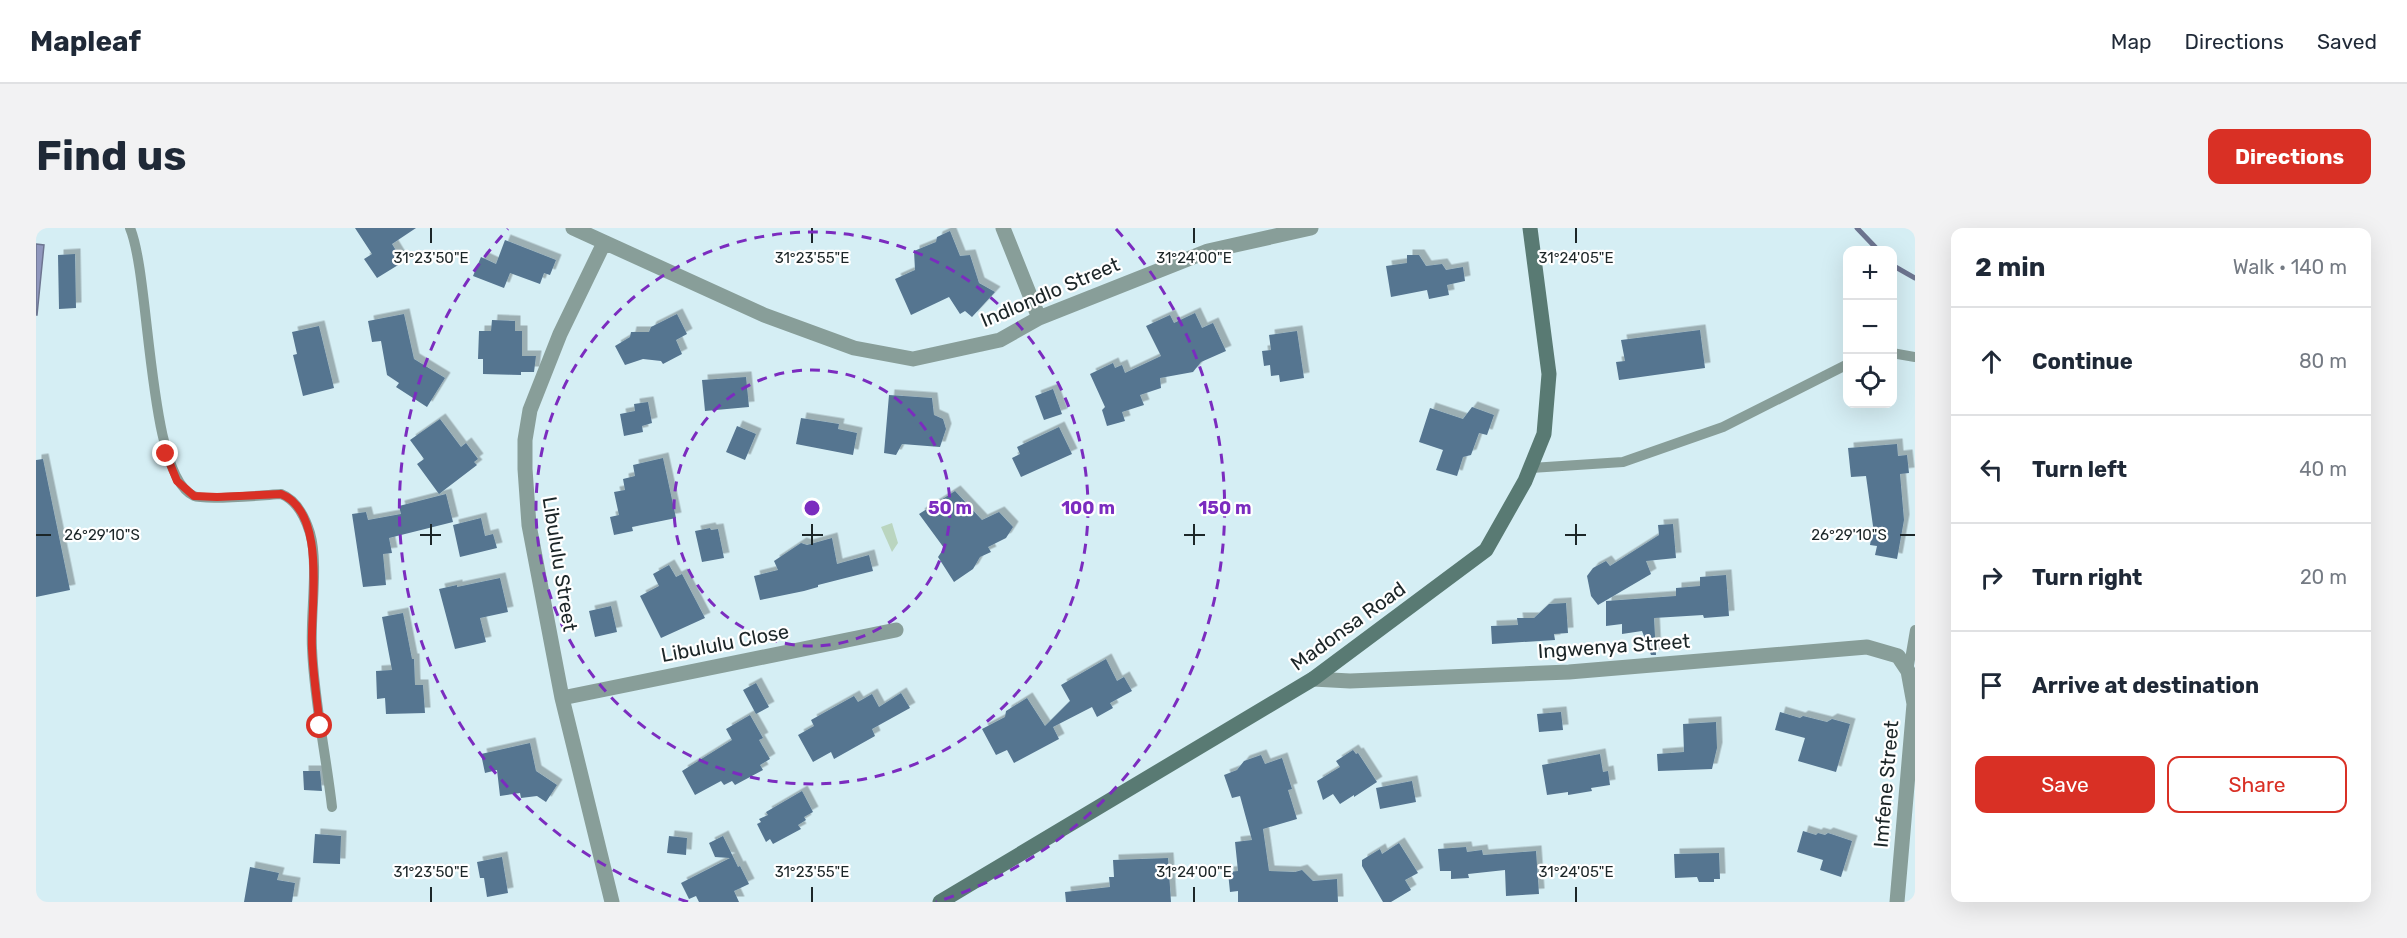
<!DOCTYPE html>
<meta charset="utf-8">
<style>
:root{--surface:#fff;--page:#f2f2f3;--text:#1f2937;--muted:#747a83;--line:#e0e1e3;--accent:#d93025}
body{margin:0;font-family:Rubik,sans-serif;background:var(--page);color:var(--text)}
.controls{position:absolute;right:18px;top:18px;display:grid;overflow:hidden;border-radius:12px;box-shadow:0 6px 24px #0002}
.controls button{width:54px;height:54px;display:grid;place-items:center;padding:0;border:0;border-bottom:2px solid var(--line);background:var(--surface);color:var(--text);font:30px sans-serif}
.stop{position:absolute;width:18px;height:18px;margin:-14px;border:4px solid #d93025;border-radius:50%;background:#fff}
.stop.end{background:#d93025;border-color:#fff;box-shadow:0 2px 6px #0008}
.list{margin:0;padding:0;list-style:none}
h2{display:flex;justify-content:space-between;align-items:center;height:78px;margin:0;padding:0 24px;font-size:26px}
h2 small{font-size:20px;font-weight:400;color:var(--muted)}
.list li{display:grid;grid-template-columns:39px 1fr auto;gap:18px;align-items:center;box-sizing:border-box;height:108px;padding:0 24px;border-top:2px solid var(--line)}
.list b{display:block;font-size:22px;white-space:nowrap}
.list em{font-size:20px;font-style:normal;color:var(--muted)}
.actions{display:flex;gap:12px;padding:18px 24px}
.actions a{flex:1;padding:14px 0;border:2px solid var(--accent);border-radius:12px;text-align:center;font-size:21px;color:var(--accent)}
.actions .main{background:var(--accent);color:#fff}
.icon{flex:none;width:33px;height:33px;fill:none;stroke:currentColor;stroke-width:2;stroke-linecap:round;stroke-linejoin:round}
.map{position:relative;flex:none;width:1879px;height:674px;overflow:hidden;border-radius:12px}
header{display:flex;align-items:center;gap:36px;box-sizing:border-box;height:84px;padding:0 30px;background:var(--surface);border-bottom:2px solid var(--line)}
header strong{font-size:28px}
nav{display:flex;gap:33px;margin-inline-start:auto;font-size:21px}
.intro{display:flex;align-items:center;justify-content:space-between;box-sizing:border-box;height:144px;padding:0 36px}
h1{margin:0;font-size:42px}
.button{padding:15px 27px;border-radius:12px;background:var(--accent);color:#fff;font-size:21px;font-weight:700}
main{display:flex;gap:36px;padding:0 36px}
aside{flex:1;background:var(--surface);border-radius:12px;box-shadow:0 6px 24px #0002}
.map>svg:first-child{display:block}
.green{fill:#bad5bf}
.water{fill:#9097bd;stroke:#6d7590;stroke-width:1.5}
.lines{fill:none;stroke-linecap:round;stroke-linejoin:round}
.stream{stroke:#6d7590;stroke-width:5}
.building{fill:#557590;filter:url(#shadow)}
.lane{stroke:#889e99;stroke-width:10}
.street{stroke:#889e99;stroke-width:15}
.secondary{stroke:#597a73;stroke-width:15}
.route{stroke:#d93025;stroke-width:8}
.ticks{fill:none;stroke:#1c2628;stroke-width:2}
.ring{fill:none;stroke:#7b2cbf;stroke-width:3;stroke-dasharray:10 8}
.labels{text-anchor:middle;stroke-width:4.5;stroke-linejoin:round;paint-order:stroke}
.street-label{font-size:20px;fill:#1c2628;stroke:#fff}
.ticks-label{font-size:15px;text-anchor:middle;fill:#1c2628;stroke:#fff;stroke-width:4.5;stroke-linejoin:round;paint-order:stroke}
.centre{fill:#7b2cbf;stroke:#fff;stroke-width:3}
.ring-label{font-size:18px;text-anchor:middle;font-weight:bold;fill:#7b2cbf;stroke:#fff;stroke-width:4.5;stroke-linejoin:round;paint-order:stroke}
</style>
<header>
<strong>Mapleaf</strong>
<nav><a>Map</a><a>Directions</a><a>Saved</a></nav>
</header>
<div class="intro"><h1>Find us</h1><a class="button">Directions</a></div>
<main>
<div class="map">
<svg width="1879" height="674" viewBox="0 0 1879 674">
<defs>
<filter id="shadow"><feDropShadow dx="5.5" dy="-5.5" stdDeviation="0" flood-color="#0004"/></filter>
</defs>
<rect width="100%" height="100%" fill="#d5eef4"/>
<!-- green -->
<path class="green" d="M856,295L862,315L856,324L845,299Z"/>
<!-- water -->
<path class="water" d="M0,16L8,17L1,87H0Z"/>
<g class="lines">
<!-- stream -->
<path class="stream" d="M1821,0L1842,22
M1856,37L1879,50"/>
</g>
<!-- building -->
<path class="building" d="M319,0H380L356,16L367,34L341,50L328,31L336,26Z
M914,3L924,28L934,27L943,55L959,64L936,89L929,83L924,86L913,69L875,87L859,51L879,42L878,23L900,14L901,9Z
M469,12L520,32L514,47L508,45L504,56L474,45L468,60L437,48L445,29L460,36Z
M39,26L40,80L23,81L22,27Z
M1371,27H1383L1390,38L1406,36L1410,42L1427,39L1429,53L1411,57L1413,67L1393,71L1391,62L1355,69L1350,38L1371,35Z
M1159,85L1166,100L1177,95L1190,123L1165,134L1157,144L1124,150L1125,160L1104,167L1108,177L1086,184L1089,193L1071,198L1066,182L1069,179L1054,146L1077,135L1079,140L1086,137L1089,145L1125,128L1110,98L1134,87L1138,95Z
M368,86L378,131L409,150L391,179L360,159L363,155L351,147L345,113L336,114L332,93Z
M641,86L651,106L640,112L646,126L627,136L625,133L607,131L589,137L579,118L594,109L595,104H613L615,99Z
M456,92L479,93V103H486V128H500L498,144H485V147L447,146V131H442L443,103H455Z
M283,98L298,160L267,168L257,127L261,126L256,104Z
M1664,102L1669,140L1583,152L1580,134L1589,133L1585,112Z
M1261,103L1268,150L1244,154L1243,147L1235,148L1234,137L1228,138L1226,123L1235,122L1233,107Z
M710,149L713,179L669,183L666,152Z
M1017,161L1026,186L1008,192L999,168Z
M853,167L896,170L898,187L907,191L910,201L904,219L866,216L860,227L848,225Z
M612,174L616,195L606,198L607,204L588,208L584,186L599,183L598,176Z
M1436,179L1458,187L1451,207L1443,205L1435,227L1427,229L1421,248L1400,242L1407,222L1383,214L1394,180L1427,191Z
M765,190L803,196L802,201L821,205L817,227L760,216Z
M404,191L425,219L430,215L442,231L438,234L441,237L403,266L381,236L388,231L374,212Z
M701,198L720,206L709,232L690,224Z
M1023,199L1036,226L985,249L976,230L984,226L981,219Z
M1861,216L1862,228L1871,227L1873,245L1864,246L1868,292L1861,331L1839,327L1841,318L1834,317L1837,298L1830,248L1815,249L1812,220Z
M627,230L640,290L596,299L597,303L578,307L574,289L583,287L578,264L589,262L587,251L599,248L597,237Z
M7,231L34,362L0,369V232Z
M919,263L946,292L963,284L977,299L970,310L952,319L955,324L944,329L937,341L918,354L902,329L908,320L883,286Z
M410,266L417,294L353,310L356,325L347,326L350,357L327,359L316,286L330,284L332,292L365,286L363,278Z
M445,290L449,308L457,306L461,320L424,329L417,297Z
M1637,296L1640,330L1610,333L1615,346L1562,377L1555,368L1551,348L1557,340L1570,333L1574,338L1623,307L1622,297Z
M674,300L675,302L682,301L688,330L666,334L659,303Z
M796,310L801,336L833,327L837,343L782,357V359L768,363L724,372L718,348L742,342L738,333L765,315L771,317Z
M633,337L640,349L646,346L669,390L625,410L604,368L623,358L617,346Z
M1690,347L1693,388L1668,390L1667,387L1618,390L1620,427H1615L1606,403L1586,406V396L1570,398V373L1640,368V360L1664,358V349Z
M464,350L472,384L444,390L450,414L419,421L403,361L421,357V359Z
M1530,375L1532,405L1518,406L1519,412L1456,416L1455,398L1482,397L1481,390H1498L1513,376Z
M575,378L581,404L559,409L553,383Z
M367,385L376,431H378L379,457H387L389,485L350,486L349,470L341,471L340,443L356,442L346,389Z
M1070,431L1081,453L1088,449L1096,463L1074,475L1077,480L1061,489L1056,479L1017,499L1023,511L978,535L971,522L960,527L946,501L969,489L970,483L991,470L1009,498L1034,473L1025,457Z
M720,455L733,479L720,486L707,462Z
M865,465L874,480L836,501L839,508L798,531L795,524L777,534L762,507L778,498L775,492L818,468L822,474L836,466L843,479Z
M1525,484L1527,502L1503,504L1501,486Z
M1744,484L1764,490L1767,488L1791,494L1796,491L1814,496L1800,544L1762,533L1769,510L1739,502Z
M714,487L727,510L723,512L734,531L724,537L727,542L699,557L696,553L688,557L685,553L659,567L646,543L696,512L690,501Z
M1680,494L1681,520L1676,541L1622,543L1621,526L1648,524L1647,496Z
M494,515L500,543L521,557L510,574L501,568L485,570L484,565L464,568L461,542L449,545L445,526Z
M1317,522L1320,526L1322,525L1341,554L1318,569V567L1304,576L1297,566L1287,572L1281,553L1304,539L1300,533Z
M1564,526L1567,544L1572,543L1574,557L1555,560L1556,563L1532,567V564L1511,567L1506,537Z
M1225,527L1229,536L1246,530L1256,561L1252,562L1261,591L1227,601L1233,643L1259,644L1266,642L1277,653L1301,651L1302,674H1202V663L1194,664L1192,644L1202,643L1199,614L1216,612L1204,568L1196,570L1188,547L1201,542L1208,533Z
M267,543H284L286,563L268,562Z
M1376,553L1380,574L1344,581L1340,560Z
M766,563L777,584L768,589L770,592L762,597L765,601L737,616L734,611L730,614L721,596L725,594L723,591L732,587L730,584Z
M1767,603L1780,607L1782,605L1789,607L1792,605L1816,613L1805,649L1784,642L1787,632L1761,624Z
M279,606L305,608L304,636L277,635Z
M633,608L651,610L650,627L631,625Z
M687,608L702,639L704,638L713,656L698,663L703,674H663L660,668L653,671L645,655L694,630L679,629L673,615Z
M1363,615L1382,645L1369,652L1375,662L1355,674H1347L1326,638V632L1344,621L1346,626Z
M1430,619L1431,624L1446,622L1447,627L1500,623L1503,666L1470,668L1469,642L1432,646L1433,650L1415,651V643H1404L1402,621Z
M1683,625L1684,651H1678V654H1663L1661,649L1639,650L1638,626Z
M466,629L472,665L451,669L448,650H444L441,634Z
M1132,630L1135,674H1030L1029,664L1074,659L1073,649H1078L1077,632Z
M214,639L243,645L241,652L259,655L256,674H208Z"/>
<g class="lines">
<!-- lane -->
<path class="lane" d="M94,0C115,50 111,248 158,268C170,273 229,267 245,266C261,272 269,289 274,305C283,336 274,386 276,420C278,473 290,526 296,579
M1856,125L1879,129
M1495,240L1587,234L1687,199L1812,136
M1872,443L1879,402"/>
<!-- street -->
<path class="street" d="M537,0L728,87L818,120L877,131L964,112L1003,90L1172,23L1275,0
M967,0L1003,90
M568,15L524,106L494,182L489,212V241L493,297L526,470L576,674
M1277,451L1314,453L1533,444L1831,419L1862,428L1872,443L1878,476L1861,674
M526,470L860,402"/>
<!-- secondary -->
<path class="secondary" d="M904,674L1277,451L1450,322L1489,253L1508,206L1513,146L1494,0"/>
</g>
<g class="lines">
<!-- route -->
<path class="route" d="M130,226L141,253L158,268L181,269L245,266C292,285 274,380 276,420C277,446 281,472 284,498"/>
</g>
<!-- ticks -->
<path class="ticks" d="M395,0V15M776,0V15M1158,0V15M1540,0V15M395,296V317M776,296V317M1158,296V317M1540,296V317M0,307H15M384,307H405M766,307H787M1148,307H1169M1529,307H1550M1864,307H1879M395,659V674M776,659V674M1158,659V674M1540,659V674"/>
<!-- distance rings -->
<g class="ring">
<circle cx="776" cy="280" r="138"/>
<circle cx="776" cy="280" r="276"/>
<path d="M652 674A413 413 0 0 1 472 1M1080 1A413 413 0 0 1 900 674"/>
</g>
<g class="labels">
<!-- street labels -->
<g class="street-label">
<text transform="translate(1014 64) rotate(-23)" y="7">Indlondlo Street</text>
<text transform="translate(524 336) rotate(81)" y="7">Libululu Street</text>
<text transform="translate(1312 398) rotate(-36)" y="7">Madonsa Road</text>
<text transform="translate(689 415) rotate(-11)" y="7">Libululu Close</text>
<text transform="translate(1578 418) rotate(-4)" y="7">Ingwenya Street</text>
<text transform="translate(1850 556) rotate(-85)" y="7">Imfene Street</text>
</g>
</g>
<g class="ticks-label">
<text x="395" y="35">31°23'50"E</text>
<text x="776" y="35">31°23'55"E</text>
<text x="1158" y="35">31°24'00"E</text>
<text x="1540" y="35">31°24'05"E</text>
<text x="66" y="312">26°29'10"S</text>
<text x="1813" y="312">26°29'10"S</text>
<text x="395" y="649">31°23'50"E</text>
<text x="776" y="649">31°23'55"E</text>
<text x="1158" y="649">31°24'00"E</text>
<text x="1540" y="649">31°24'05"E</text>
</g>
<circle cx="776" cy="280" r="9" class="centre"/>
<g class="ring-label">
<text x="914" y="286">50 m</text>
<text x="1052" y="286">100 m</text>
<text x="1189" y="286">150 m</text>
</g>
</svg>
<div class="controls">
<button>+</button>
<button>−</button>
<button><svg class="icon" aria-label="locate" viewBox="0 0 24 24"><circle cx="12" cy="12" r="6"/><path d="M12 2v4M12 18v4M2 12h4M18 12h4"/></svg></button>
</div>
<div class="stop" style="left:284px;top:498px"></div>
<div class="stop end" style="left:130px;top:226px"></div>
</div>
<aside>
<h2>2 min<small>Walk · 140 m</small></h2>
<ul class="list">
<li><svg class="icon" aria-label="ahead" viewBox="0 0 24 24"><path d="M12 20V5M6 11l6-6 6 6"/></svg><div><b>Continue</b></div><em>80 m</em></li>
<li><svg class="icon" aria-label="left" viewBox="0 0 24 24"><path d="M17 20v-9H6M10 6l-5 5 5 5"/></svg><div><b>Turn left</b></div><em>40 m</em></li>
<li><svg class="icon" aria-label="right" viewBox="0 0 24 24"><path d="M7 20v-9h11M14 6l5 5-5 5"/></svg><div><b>Turn right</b></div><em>20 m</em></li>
<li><svg class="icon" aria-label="arrive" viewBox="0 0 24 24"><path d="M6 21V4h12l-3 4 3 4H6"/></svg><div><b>Arrive at destination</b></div></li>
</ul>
<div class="actions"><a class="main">Save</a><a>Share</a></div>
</aside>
</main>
